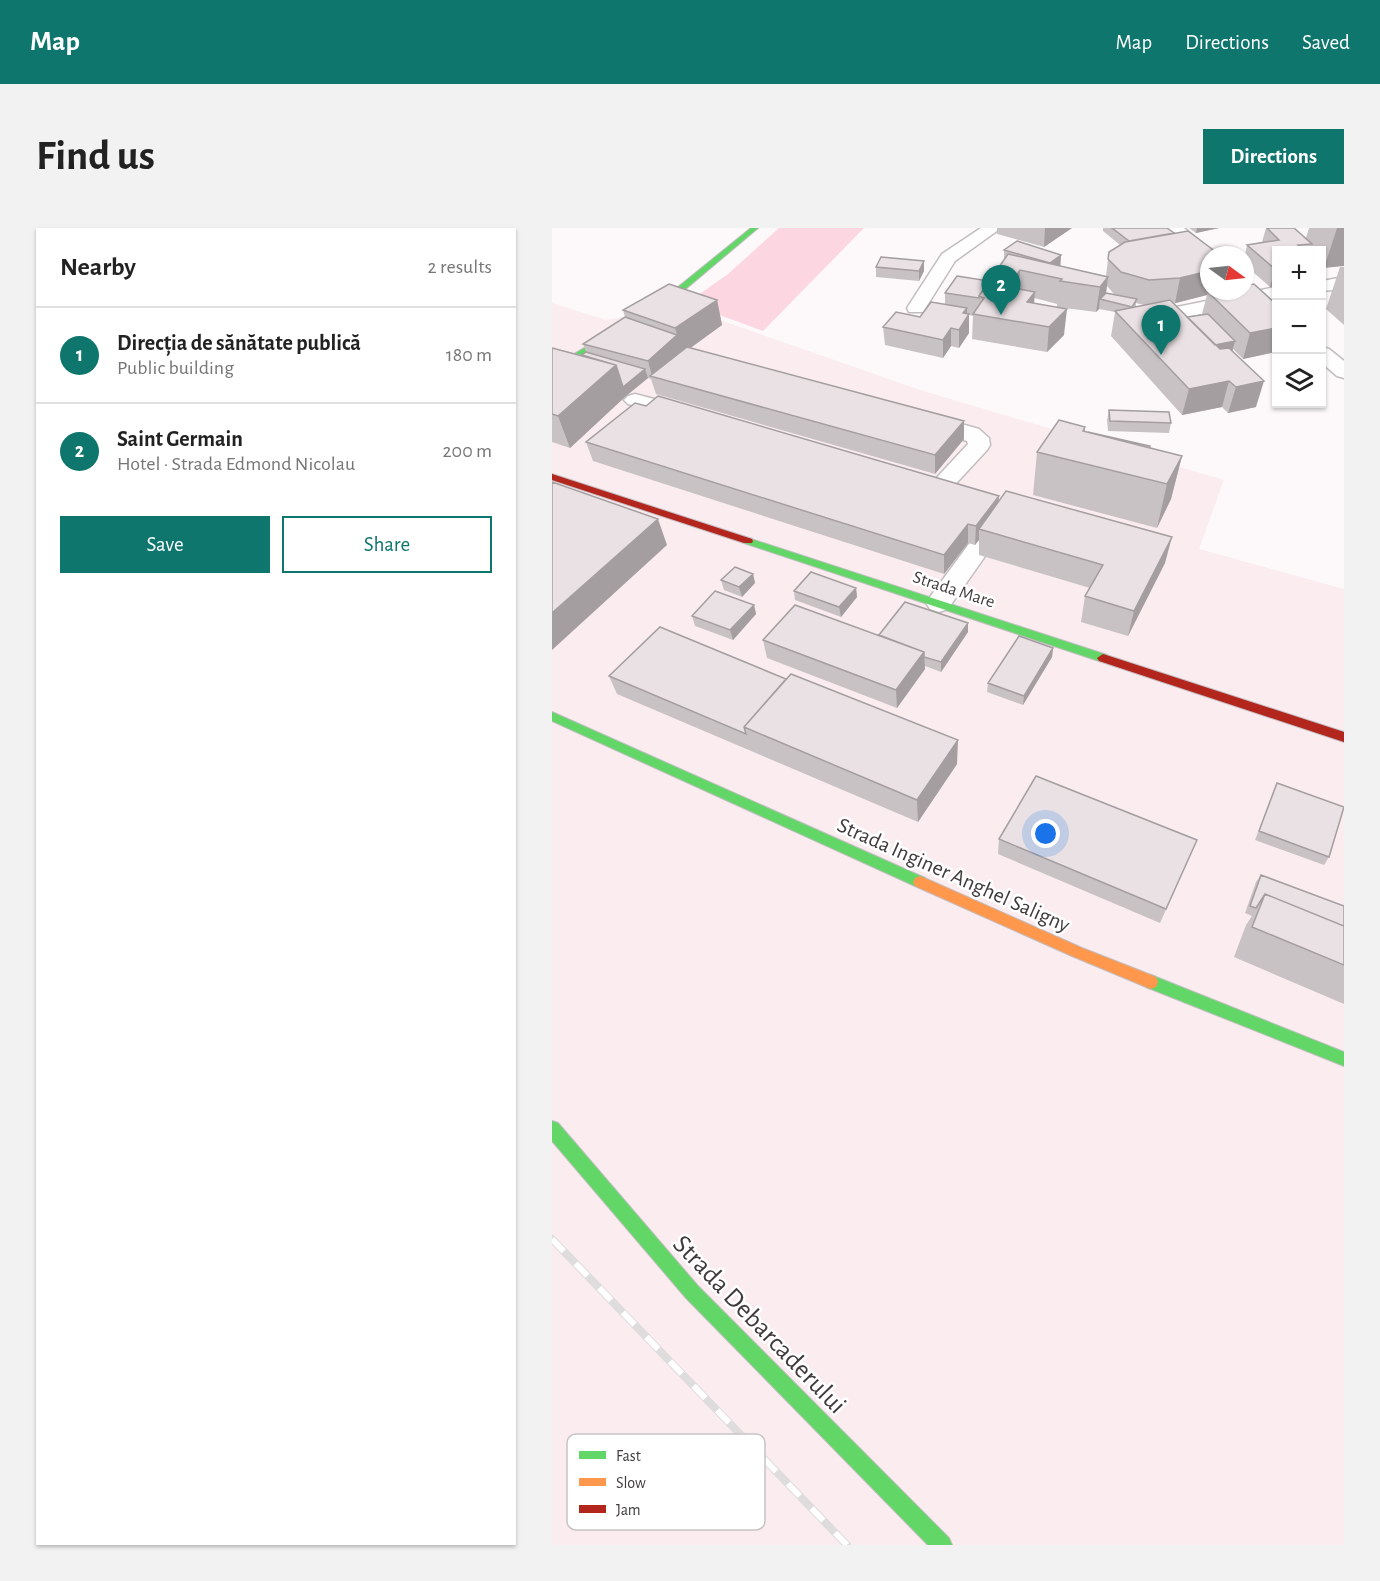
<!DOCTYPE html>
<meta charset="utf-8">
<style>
:root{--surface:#fff;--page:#f2f2f2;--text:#222;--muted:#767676;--line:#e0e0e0;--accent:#0f766e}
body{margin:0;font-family:"Alegreya Sans",sans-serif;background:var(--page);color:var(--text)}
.controls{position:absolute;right:18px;top:18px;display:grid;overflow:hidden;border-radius:0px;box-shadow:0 2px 4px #0004}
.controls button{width:54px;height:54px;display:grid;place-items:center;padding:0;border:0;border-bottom:2px solid var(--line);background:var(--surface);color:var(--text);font:30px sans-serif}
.compass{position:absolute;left:648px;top:18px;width:54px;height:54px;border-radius:50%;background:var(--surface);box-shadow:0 2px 4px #0004;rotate:105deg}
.you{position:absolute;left:494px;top:606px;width:21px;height:21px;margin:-15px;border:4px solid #fff;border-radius:50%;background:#1a73e8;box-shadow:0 0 0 9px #1a73e833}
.badge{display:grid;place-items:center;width:39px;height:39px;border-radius:50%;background:var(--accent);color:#fff;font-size:20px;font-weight:700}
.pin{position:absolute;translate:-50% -50px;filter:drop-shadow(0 2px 3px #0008)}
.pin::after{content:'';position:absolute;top:32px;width:21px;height:18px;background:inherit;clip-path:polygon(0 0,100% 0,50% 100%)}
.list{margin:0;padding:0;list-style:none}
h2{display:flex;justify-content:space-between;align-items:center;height:78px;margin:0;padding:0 24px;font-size:26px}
h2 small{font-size:20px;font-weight:400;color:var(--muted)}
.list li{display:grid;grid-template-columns:39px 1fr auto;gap:18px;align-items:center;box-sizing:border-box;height:96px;padding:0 24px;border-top:2px solid var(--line)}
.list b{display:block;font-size:22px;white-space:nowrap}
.list p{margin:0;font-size:20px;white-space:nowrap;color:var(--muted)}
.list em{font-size:20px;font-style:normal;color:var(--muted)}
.actions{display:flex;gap:12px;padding:18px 24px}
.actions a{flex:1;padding:14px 0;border:2px solid var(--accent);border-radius:0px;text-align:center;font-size:21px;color:var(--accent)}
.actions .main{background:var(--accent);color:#fff}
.icon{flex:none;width:33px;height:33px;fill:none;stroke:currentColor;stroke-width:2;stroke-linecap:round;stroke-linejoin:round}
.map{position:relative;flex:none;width:792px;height:1317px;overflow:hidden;border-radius:0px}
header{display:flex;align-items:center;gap:36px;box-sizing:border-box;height:84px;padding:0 30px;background:var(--accent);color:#fff}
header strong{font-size:28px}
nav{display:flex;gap:33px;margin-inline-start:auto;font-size:21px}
.intro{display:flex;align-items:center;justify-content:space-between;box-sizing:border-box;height:144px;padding:0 36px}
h1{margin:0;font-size:42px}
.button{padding:15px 27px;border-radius:0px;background:var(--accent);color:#fff;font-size:21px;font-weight:700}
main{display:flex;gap:36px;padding:0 36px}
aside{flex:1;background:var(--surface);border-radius:0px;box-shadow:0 2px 4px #0004}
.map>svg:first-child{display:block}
.built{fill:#faecef}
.green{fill:#fcd6e1}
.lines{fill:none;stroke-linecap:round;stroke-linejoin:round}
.street-casing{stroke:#c2bec0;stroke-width:3}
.fast-casing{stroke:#c2bec0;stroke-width:2}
.slow-casing{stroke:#c2bec0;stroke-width:2}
.jam-casing{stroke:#c2bec0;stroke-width:2}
.street{fill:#fffefe;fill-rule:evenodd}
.fast{fill:#63d668;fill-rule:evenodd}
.slow{fill:#ff974d;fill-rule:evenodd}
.jam{fill:#b3261e;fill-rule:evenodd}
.rail-casing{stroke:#dedcdc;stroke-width:8}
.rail{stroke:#fff;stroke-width:6;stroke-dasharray:17;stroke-linecap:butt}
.wall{fill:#c9c2c4;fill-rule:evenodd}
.shaded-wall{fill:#a49ea0}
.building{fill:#eae1e4;stroke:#a49ea0;stroke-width:1.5}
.labels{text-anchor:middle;stroke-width:5;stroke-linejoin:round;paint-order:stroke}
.far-street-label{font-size:18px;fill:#413b3d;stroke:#fff}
.street-label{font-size:22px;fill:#413b3d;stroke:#fff}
.near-street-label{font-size:27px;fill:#413b3d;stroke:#fff}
.key{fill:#fff;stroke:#c6c4c5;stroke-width:1.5}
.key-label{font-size:16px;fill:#413b3d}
</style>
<header>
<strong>Map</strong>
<nav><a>Map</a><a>Directions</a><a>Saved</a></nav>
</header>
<div class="intro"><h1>Find us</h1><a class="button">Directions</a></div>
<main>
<aside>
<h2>Nearby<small>2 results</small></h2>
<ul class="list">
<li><span class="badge">1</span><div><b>Direcția de sănătate publică</b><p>Public building</p></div><em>180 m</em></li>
<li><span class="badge">2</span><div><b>Saint Germain</b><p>Hotel · Strada Edmond Nicolau</p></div><em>200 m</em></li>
</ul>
<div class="actions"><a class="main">Save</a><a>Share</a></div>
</aside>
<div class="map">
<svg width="792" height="1317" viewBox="0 0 792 1317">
<rect width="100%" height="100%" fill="#fdf9fb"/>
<!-- built -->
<path class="built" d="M0,75L54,92L131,79L368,162L672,252L647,321L792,361V1317H0Z"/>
<!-- green -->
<path class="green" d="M227,0H312L211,103L135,75L176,46Z"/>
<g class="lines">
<defs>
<path id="street" d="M429,0H449L403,33L371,84H357L355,80L390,26Z
M612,0H632L664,27H657V34L651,33Z
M792,49V61L770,63V53Z
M724,59V71L585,99L575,93L585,87Z
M770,119L777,121L792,133V150L785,148L770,135Z
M83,166L148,183L151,188L148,193L140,194L76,176L72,172L76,168Z
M367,184L427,201L437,210L438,217L435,222L397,263H381L377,258L416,216L415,213L359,196L356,191L359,186Z
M452,277L460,279L464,284L396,381L387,384L378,381L374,375L378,369L444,279Z"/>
<path id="fast" d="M199,0H206L105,85L0,146V139L99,81Z
M196,310L555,427L557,430L555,433H547L192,315V311Z
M0,484L373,650L375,654L373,658H363L0,493Z
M599,747L792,824V838L594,759L592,754L594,749Z
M0,893L6,895L146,1058L397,1310L400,1317H376L134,1070L0,913Z"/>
<path id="slow" d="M368,648L530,720L604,749L606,754L604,759L599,761L520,728L363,658L361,654L363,650Z"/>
<path id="jam" d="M0,246L200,311L201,313L200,315H192L0,252Z
M551,426L792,504V514L547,433L545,430Z"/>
</defs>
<!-- street casing -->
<use href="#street" class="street-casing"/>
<!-- fast casing -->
<use href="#fast" class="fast-casing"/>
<!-- slow casing -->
<use href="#slow" class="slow-casing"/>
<!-- jam casing -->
<use href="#jam" class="jam-casing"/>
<!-- street -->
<use href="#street" class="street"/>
<!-- fast -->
<use href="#fast" class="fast"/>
<!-- slow -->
<use href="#slow" class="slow"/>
<!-- jam -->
<use href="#jam" class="jam"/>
<defs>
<path id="rail" d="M0,1011L295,1317"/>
</defs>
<!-- rail casing -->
<use href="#rail" class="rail-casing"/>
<!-- rail -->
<use href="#rail" class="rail"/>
</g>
<!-- wall -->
<path class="wall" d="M445,0H520L492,19L445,6Z
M551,0H615L657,63L724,76V124L691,131L681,121V123L704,179L676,185L670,179L630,187L559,108L563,84L547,81L544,84L505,79V76L482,70V76L512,107L495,124L420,111L421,88L417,87V105L407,120L399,118L391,130L333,117L331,99L368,89L393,76V65L437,53L452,32V22L509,27L508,38L554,48L556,31L568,17L551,3ZM555,58L562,66L554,65ZM655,67L650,86L635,89L621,76ZM584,75L592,77L584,79Z
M637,0H667L644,5Z
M714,0L754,10L757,0H792L772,40L770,38V22H724V58L718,59L693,37V27L695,17L710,14Z
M372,33V43L367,53L324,49V39Z
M788,39H792V97L774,81Z
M165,72L170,97L138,120L412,193V211L383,246L104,166L99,151L96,150L74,168L18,220L0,214V120L30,127L34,124L31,116L73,89L71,82Z
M557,182L619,195L617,205L556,203L555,192Z
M533,199V204L630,228L619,271L605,300L481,267L485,224Z
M34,214L447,273L613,335L576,408L529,394L533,368L538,360L427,327V312L423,317L416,315L392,346L41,233Z
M201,346L203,355L190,369L172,362L169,352Z
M304,360L305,369L289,389L243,372L242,363Z
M202,377L204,386L181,412L143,398L140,388Z
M416,395V404L389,444L373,438V441L345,480L215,430L211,412L327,407Z
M501,420L500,429L471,477L435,464L436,455Z
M57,448L405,536L366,594L65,466Z
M725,555L777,629L772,637L703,612L721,564Z
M447,611L645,612L608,695L446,626Z
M709,647L792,678V776L682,729L694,697L700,688L693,685L704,654Z"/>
<!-- shaded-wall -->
<path class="shaded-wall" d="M493,0H520L492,19Z
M645,0H667L644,5Z
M785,0H792V38L772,40Z
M509,27L508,45L497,36Z
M372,33V43L367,53V43Z
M723,41H724V58L718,59Z
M468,42L466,67L456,59Z
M657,43V63H669L656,64L655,67L623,75L628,50Z
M556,49L553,73L548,71L547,81L544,84L548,59Z
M483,64L481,89L475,74Z
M165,72L170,97L100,148L96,133L125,107L123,100Z
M415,80V91L417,86V105L407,120V102L411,85Z
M515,81L512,107L495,124L497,99Z
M399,100V118L391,130V112Z
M724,100V124L691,131L698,105Z
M683,113L678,131L661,117Z
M64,137L93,141L96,150L74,168L18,220L6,188Z
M677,153L670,179L630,187L637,161Z
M712,153L704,179L676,185L684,159Z
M412,193V211L383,246V227Z
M630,228L619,271L605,300L615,256Z
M447,268L446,286L427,301V312L423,317L424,298Z
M106,291L115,317L0,422V385Z
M416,296V315L392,346V327Z
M620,309L613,335L576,408L582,383Z
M201,346L203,355L190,369L187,359Z
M304,360L305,369L289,389L287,379Z
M202,377L204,386L181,412L178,402Z
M416,395V404L389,444V434Z
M501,420L500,429L471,477L472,468Z
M372,424L373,441L345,480L344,462Z
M406,512L405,536L366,594L365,572Z"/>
<!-- building -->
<path class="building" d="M560,0H615L622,5L577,13Z
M715,0H742L760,16L746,17L752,22H724V41H723L695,17L727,12Z
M636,3L668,27H657V43L628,50L597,52L569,44L556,31L557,24L573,14Z
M465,13L509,27L498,35L452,22Z
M456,26L556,49L548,59L508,53L510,51L468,42L456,59L483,64L475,74L515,81L497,99L421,86L432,70L427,68Z
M329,29L372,33L367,43L324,39Z
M405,48L437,53L427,68V70L393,65Z
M117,56L165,72L123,100L71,82Z
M702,56L724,76V100L698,105L656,64L664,63H693V58Z
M554,65L585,71L580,79L548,71Z
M618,72L668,121L677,120L712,153L684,159L677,153L637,161L563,83Z
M379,74L415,80L411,85L417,86L407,102L399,100L391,112L331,99L344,84L368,89Z
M656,86L683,113L663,117L635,89Z
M73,89L125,107L96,133L31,116Z
M135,119L412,193L383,227L98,148Z
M0,120L64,137L6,188L0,186Z
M34,124L93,141L71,159L64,137L30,127Z
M106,168L447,268L424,298L416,296L392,327L34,214L83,175L94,178Z
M557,182L617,184L619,195L558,193Z
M507,192L533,199L531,203L630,228L615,256L485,224Z
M536,204L598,218V220Z
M0,254L106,291L0,385Z
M454,263L620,309L582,383L533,368L551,337L427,301Z
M183,339L201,346L187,359L169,352Z
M259,344L304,360L287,379L242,363Z
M163,363L202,377L178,402L140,388Z
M353,374L416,395L389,434L372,429V424L327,407Z
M243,377L372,424L344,462L211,412Z
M108,399L234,451L192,499L194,506L57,448Z
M467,408L501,420L472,468L436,455Z
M239,446L406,512L365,572L192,499Z
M484,548L645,612L614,681L447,611Z
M725,555L792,579L777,629L707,603Z
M709,647L792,678V698L713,666L704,680L698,678Z
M713,666L792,698V737L700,699Z"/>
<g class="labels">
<!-- far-street labels -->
<g class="far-street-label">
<text transform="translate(402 361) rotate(18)" y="6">Strada Mare</text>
</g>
<!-- street labels -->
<g class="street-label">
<text transform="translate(402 646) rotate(24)" y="8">Strada Inginer Anghel Saligny</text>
</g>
<!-- near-street labels -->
<g class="near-street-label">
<text transform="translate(208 1096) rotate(46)" y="9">Strada Debarcaderului</text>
</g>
</g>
<!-- legend -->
<rect x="15" y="1206" width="198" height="96" rx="9" class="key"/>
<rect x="27" y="1223" width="27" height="8" fill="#63d668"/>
<rect x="27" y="1250" width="27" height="8" fill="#ff974d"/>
<rect x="27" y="1277" width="27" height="8" fill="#b3261e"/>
<g class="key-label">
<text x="64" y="1233">Fast</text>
<text x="64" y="1260">Slow</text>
<text x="64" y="1287">Jam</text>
</g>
</svg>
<div class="controls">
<button>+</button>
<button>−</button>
<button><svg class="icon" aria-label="layers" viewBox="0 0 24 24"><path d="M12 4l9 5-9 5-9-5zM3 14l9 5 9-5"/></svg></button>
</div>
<svg class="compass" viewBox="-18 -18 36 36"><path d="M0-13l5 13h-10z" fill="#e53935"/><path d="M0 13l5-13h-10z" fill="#767676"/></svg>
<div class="you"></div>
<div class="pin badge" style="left:609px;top:127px">1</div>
<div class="pin badge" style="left:449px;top:87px">2</div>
</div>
</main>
